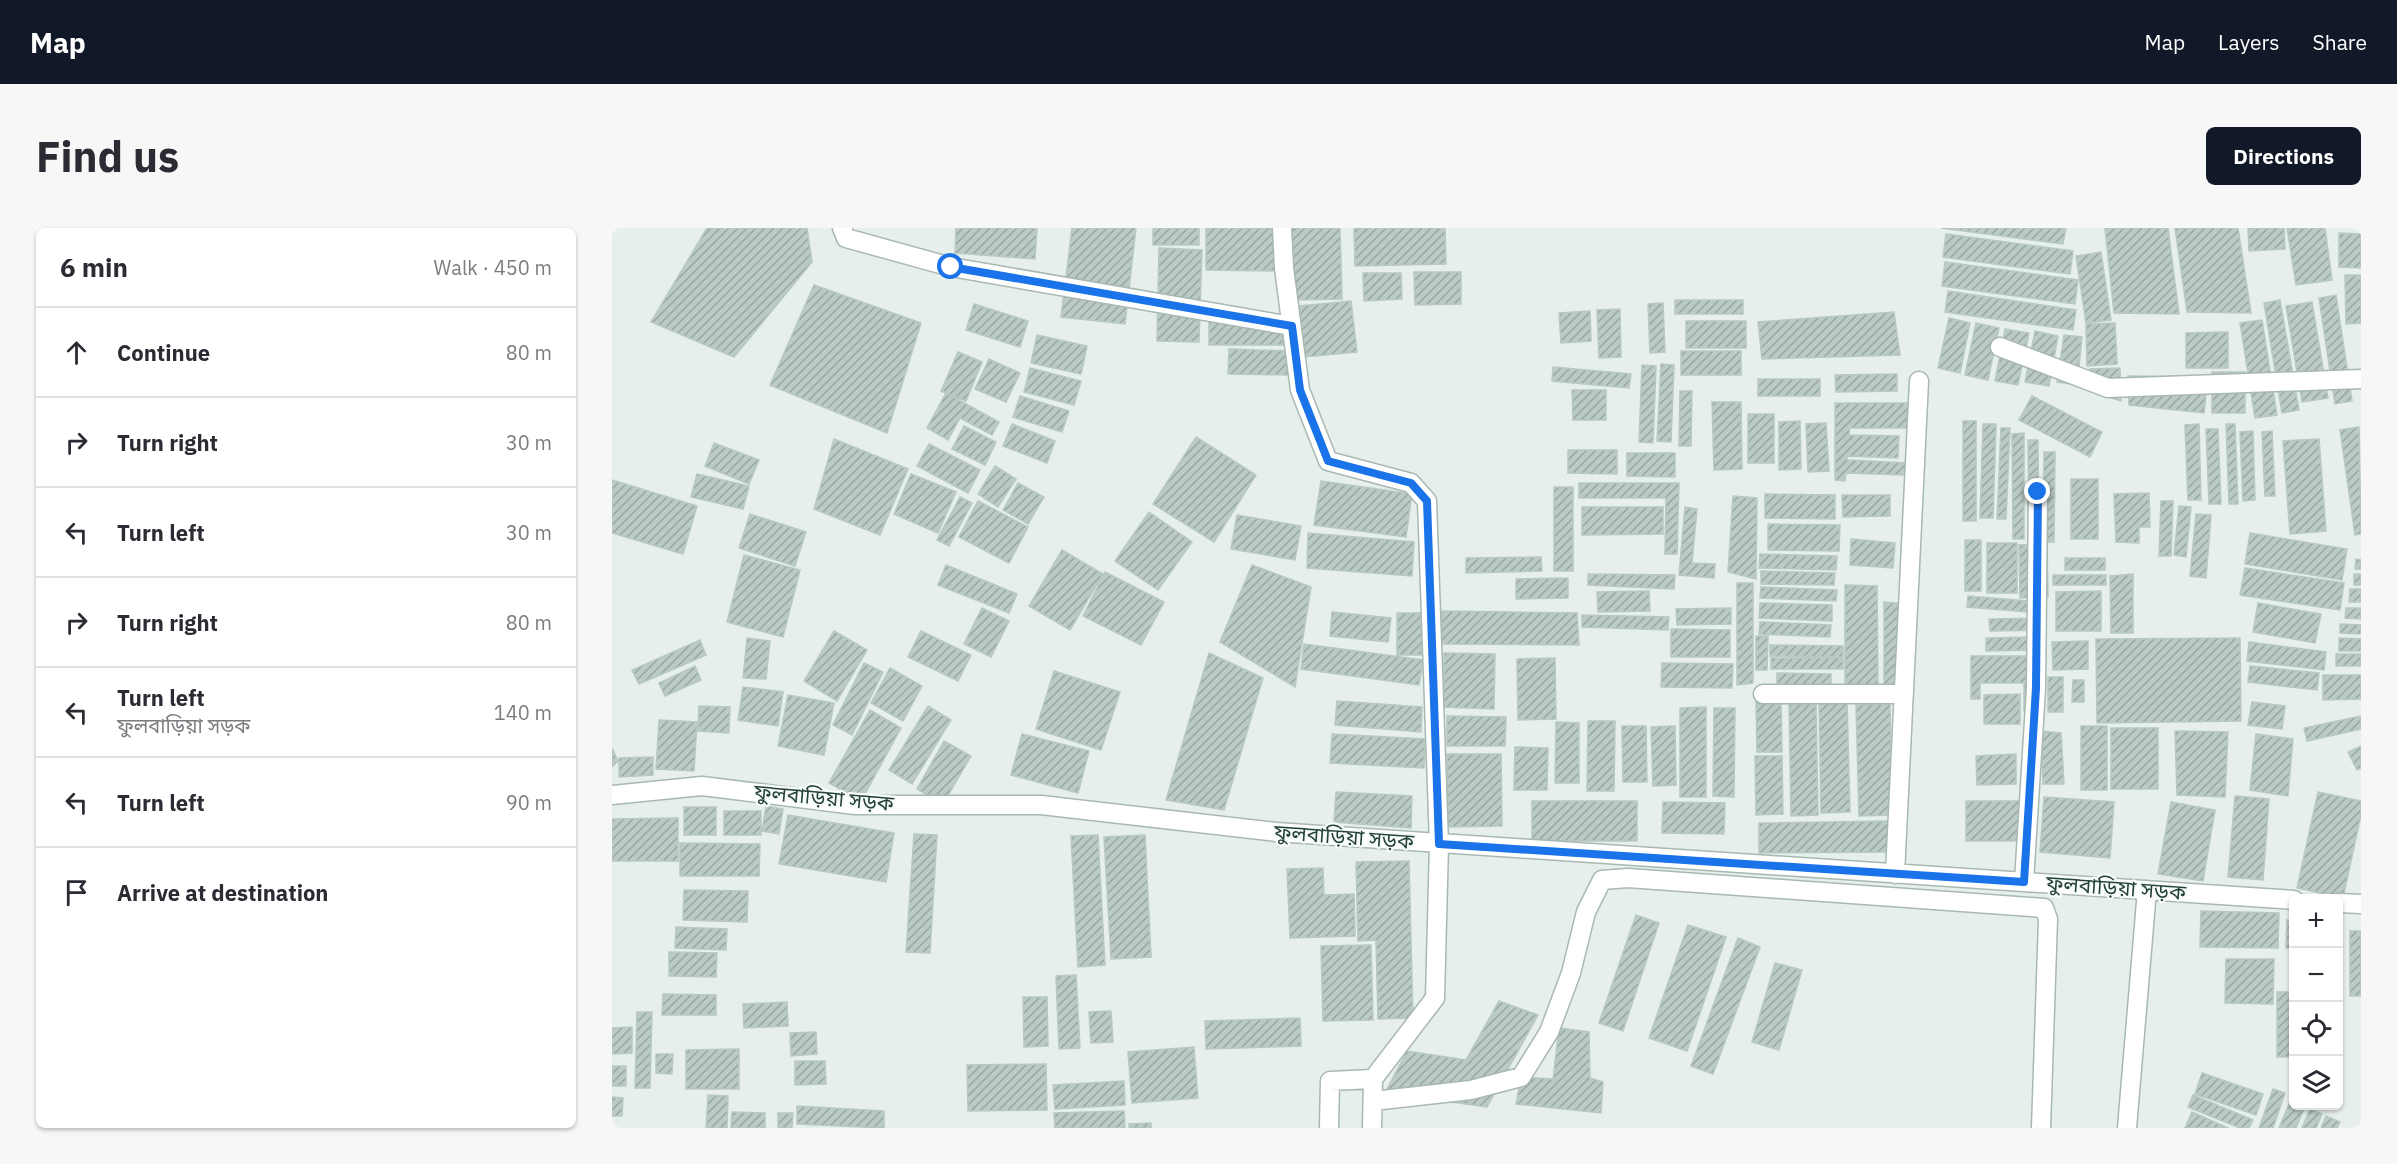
<!DOCTYPE html>
<meta charset="utf-8">
<style>
:root{--surface:#fff;--page:#f7f7f7;--text:#2b2b33;--muted:#7c7c81;--line:#e1e1e2;--accent:#111827}
body{margin:0;font-family:"IBM Plex Sans","Noto Sans Bengali",sans-serif;background:var(--page);color:var(--text)}
.controls{position:absolute;right:18px;bottom:18px;display:grid;overflow:hidden;border-radius:9px;box-shadow:0 2px 4px #0004}
.controls button{width:54px;height:54px;display:grid;place-items:center;padding:0;border:0;border-bottom:2px solid var(--line);background:var(--surface);color:var(--text);font:30px sans-serif}
.stop{position:absolute;width:18px;height:18px;margin:-14px;border:4px solid #1a73e8;border-radius:50%;background:#fff}
.stop.end{background:#1a73e8;border-color:#fff;box-shadow:0 2px 6px #0008}
.list{margin:0;padding:0;list-style:none}
h2{display:flex;justify-content:space-between;align-items:center;height:78px;margin:0;padding:0 24px;font-size:26px}
h2 small{font-size:20px;font-weight:400;color:var(--muted)}
.list li{display:grid;grid-template-columns:39px 1fr auto;gap:18px;align-items:center;box-sizing:border-box;height:90px;padding:0 24px;border-top:2px solid var(--line)}
.list b{display:block;font-size:22px;white-space:nowrap}
.list p{margin:0;font-size:20px;white-space:nowrap;color:var(--muted)}
.list em{font-size:20px;font-style:normal;color:var(--muted)}
.icon{flex:none;width:33px;height:33px;fill:none;stroke:currentColor;stroke-width:2;stroke-linecap:round;stroke-linejoin:round}
.map{position:relative;flex:none;width:1749px;height:900px;overflow:hidden;border-radius:9px}
header{display:flex;align-items:center;gap:36px;box-sizing:border-box;height:84px;padding:0 30px;background:var(--accent);color:#fff}
header strong{font-size:28px}
nav{display:flex;gap:33px;margin-inline-start:auto;font-size:21px}
.intro{display:flex;align-items:center;justify-content:space-between;box-sizing:border-box;height:144px;padding:0 36px}
h1{margin:0;font-size:42px}
.button{padding:15px 27px;border-radius:9px;background:var(--accent);color:#fff;font-size:21px;font-weight:700}
main{display:flex;gap:36px;padding:0 36px}
aside{flex:1;background:var(--surface);border-radius:9px;box-shadow:0 2px 4px #0004}
.map>svg:first-child{display:block}
.building{fill:url(#building-hatch);stroke:#b8c9c2;stroke-width:1.5}
.lines{fill:none;stroke-linecap:round;stroke-linejoin:round}
.minor-casing{stroke:#a8b8b2;stroke-width:21}
.minor{stroke:#fff;stroke-width:18}
.route{stroke:#1a73e8;stroke-width:8}
.labels{text-anchor:middle;stroke-width:4.5;stroke-linejoin:round;paint-order:stroke}
.street-label{font-size:21px;fill:#24423a;stroke:#f7fbf9}
</style>
<header>
<strong>Map</strong>
<nav><a>Map</a><a>Layers</a><a>Share</a></nav>
</header>
<div class="intro"><h1>Find us</h1><a class="button">Directions</a></div>
<main>
<aside>
<h2>6 min<small>Walk · 450 m</small></h2>
<ul class="list">
<li><svg class="icon" aria-label="ahead" viewBox="0 0 24 24"><path d="M12 20V5M6 11l6-6 6 6"/></svg><div><b>Continue</b></div><em>80 m</em></li>
<li><svg class="icon" aria-label="right" viewBox="0 0 24 24"><path d="M7 20v-9h11M14 6l5 5-5 5"/></svg><div><b>Turn right</b></div><em>30 m</em></li>
<li><svg class="icon" aria-label="left" viewBox="0 0 24 24"><path d="M17 20v-9H6M10 6l-5 5 5 5"/></svg><div><b>Turn left</b></div><em>30 m</em></li>
<li><svg class="icon" aria-label="right" viewBox="0 0 24 24"><path d="M7 20v-9h11M14 6l5 5-5 5"/></svg><div><b>Turn right</b></div><em>80 m</em></li>
<li><svg class="icon" aria-label="left" viewBox="0 0 24 24"><path d="M17 20v-9H6M10 6l-5 5 5 5"/></svg><div><b>Turn left</b><p>ফুলবাড়িয়া সড়ক</p></div><em>140 m</em></li>
<li><svg class="icon" aria-label="left" viewBox="0 0 24 24"><path d="M17 20v-9H6M10 6l-5 5 5 5"/></svg><div><b>Turn left</b></div><em>90 m</em></li>
<li><svg class="icon" aria-label="arrive" viewBox="0 0 24 24"><path d="M6 21V4h12l-3 4 3 4H6"/></svg><div><b>Arrive at destination</b></div></li>
</ul>
</aside>
<div class="map">
<svg width="1749" height="900" viewBox="0 0 1749 900">
<defs>
<pattern id="building-hatch" width="6" height="6" patternUnits="userSpaceOnUse" patternTransform="scale(1.5)"><rect width="6" height="6" fill="#bbcac4"/><path d="M-1 1l2-2M0 6l6-6M5 7l2-2" fill="none" stroke="#98a6a0"/></pattern>
</defs>
<rect width="100%" height="100%" fill="#e6efeb"/>
<!-- building -->
<path class="building" d="M95,0H195L200,34L122,129L39,94Z
M344,0H425L423,31L343,25Z
M460,0H524L513,96L449,89Z
M541,0H587V17H541Z
M594,0H668V43L594,42Z
M680,0H728L730,71L683,72Z
M742,0H833L834,36L743,38Z
M1329,0H1454L1451,16Z
M1493,0H1556L1567,86L1502,85Z
M1563,0H1626L1639,85L1575,84Z
M1636,0H1672L1673,21L1637,23Z
M1675,0H1713L1720,52L1684,57Z
M1727,5L1749,6V40L1727,39Z
M1334,6L1461,23L1458,46L1331,29Z
M547,20L590,22L587,114L545,113Z
M1489,24L1499,92L1474,95L1464,28Z
M1333,34L1466,52L1463,76L1330,58Z
M802,44H849V76L803,77Z
M751,45H789L790,71L752,73Z
M1733,47H1749V95L1734,96Z
M202,57L309,95L275,205L158,157Z
M1336,63L1464,82L1461,102L1333,84Z
M1724,67L1740,173L1723,176L1707,70Z
M1063,72H1131V86H1063Z
M1668,72L1687,182L1670,185L1652,75Z
M739,73L745,124L692,129L687,78Z
M1700,74L1716,170L1690,174L1674,78Z
M1051,75L1053,124L1038,125L1036,76Z
M362,76L416,93L408,119L354,102Z
M1008,81L1009,129L987,130L985,82Z
M978,83L979,113L949,115L947,85Z
M1282,84L1288,127L1150,131L1146,94Z
M671,88V117H597V89Z
M1337,90L1358,95L1348,145L1326,140Z
M1650,92L1665,187L1643,190L1628,95Z
M1074,93H1134V120H1074Z
M1364,95L1387,100L1376,152L1353,147Z
M1503,95L1505,136L1475,138L1474,96Z
M1393,101L1417,105L1406,157L1383,153Z
M1423,103L1446,108L1437,158L1413,154Z
M1616,104V140H1574V105Z
M425,107L475,118L469,146L419,135Z
M1452,107L1470,109L1465,157L1445,154Z
M617,121L678,123L677,147L616,146Z
M1069,123H1129V147H1069Z
M346,124L370,134L354,173L329,163Z
M377,131L408,145L394,174L363,161Z
M1049,136L1062,137L1059,214L1045,213Z
M1030,137L1044,138L1041,215L1027,214Z
M941,139L1019,146L1017,160L940,153Z
M418,140L469,153L462,177L412,164Z
M1508,140L1509,173L1478,163V141Z
M1600,144H1633V185H1600Z
M1285,146V163L1224,164L1223,147Z
M1516,148L1596,149L1592,185L1517,177Z
M1146,151H1208V168H1146Z
M960,162H994V192H961Z
M1068,163H1080L1079,218H1067Z
M334,165L387,194L380,207L348,190L336,212L315,200Z
M408,168L457,183L450,204L401,189Z
M1420,168L1490,204L1478,229L1407,192Z
M1100,174H1129L1130,241L1102,242Z
M1223,175H1308V200H1238L1237,207L1287,208L1286,230L1235,228V232L1295,235L1294,247L1234,245L1233,253L1223,252Z
M1136,186H1162V235H1136Z
M1188,193L1189,241L1167,242V194Z
M1351,193H1364V293H1351Z
M1214,195L1217,243L1196,244L1194,196Z
M400,196L443,213L435,235L391,218Z
M1371,196H1384L1381,290H1368Z
M1587,196L1589,272H1576L1573,197Z
M1614,196H1623L1626,276H1617Z
M352,198L384,214L373,237L340,221Z
M1747,199L1749,306L1743,307L1728,202Z
M1389,200H1398L1394,291H1385Z
M1594,201H1606L1609,276H1597Z
M1641,203L1643,272L1631,273L1628,204Z
M1660,203L1663,268H1653L1650,204Z
M1412,205V311H1401L1400,206Z
M584,209L644,247L602,314L541,276Z
M222,211L296,241L268,307L202,281Z
M1707,211L1714,303L1678,306L1671,213Z
M1416,212H1426L1427,312H1417Z
M102,215L147,232L137,256L93,238Z
M317,216L368,242L356,265L305,238Z
M956,222H1005V246L956,245Z
M1432,224H1443L1442,314H1431Z
M1015,225H1063V249L1015,248Z
M383,238L404,251L386,279L366,266Z
M85,246L137,258L131,281L79,269Z
M299,246L344,264L326,305L282,286Z
M1459,251H1486V311H1459Z
M0,252L85,278L71,326L0,305Z
M709,253L800,266L794,309L702,297Z
M406,255L432,269L416,296L391,282Z
M967,255H1067L1065,326H1053L1054,270H967Z
M942,259H961V343H942Z
M1537,265L1538,299H1527V315L1504,314L1502,266Z
M1153,266L1223,267V291L1153,290Z
M1230,267H1278V288L1231,289Z
M1121,268L1145,270L1144,351L1116,344Z
M348,269L360,275L337,318L325,312Z
M366,273L416,299L397,335L347,309Z
M1549,273H1561L1559,328H1547Z
M1567,278L1579,279L1574,329L1562,327Z
M970,279H1051V306L970,307Z
M1073,279L1085,281L1080,335L1103,336L1102,350L1067,347Z
M537,284L580,314L546,362L503,333Z
M138,286L194,304L183,338L127,320Z
M1584,286L1599,287L1594,350L1578,348Z
M625,287L689,298L683,332L619,321Z
M1156,296L1228,297L1227,323L1156,322Z
M696,305L802,314L800,348L695,340Z
M1638,305L1735,321L1730,352L1633,336Z
M1239,311L1283,315L1281,340L1238,337Z
M1353,312H1369V363H1353Z
M1375,315H1405V365H1375Z
M1435,316L1436,369L1408,370L1407,317Z
M450,322L491,346L458,402L417,378Z
M1148,326L1225,328L1224,342L1147,340Z
M132,327L188,342L171,409L115,394Z
M929,329L930,343L854,345V330Z
M1453,330H1493V342H1453Z
M1744,331L1749,332V341H1743Z
M334,337L405,366L397,385L326,357Z
M640,337L699,359L683,459L608,414Z
M1633,340L1732,355L1728,382L1628,367Z
M1149,343L1223,345L1222,357L1149,356Z
M493,344L552,374L529,417L471,388Z
M976,346L1063,347L1062,361L976,357Z
M1521,346V405H1499L1498,348Z
M1742,346H1749V357H1742Z
M1441,347H1494V357H1441Z
M956,350V370L904,371V351Z
M1125,355H1141V455L1125,457Z
M1233,357L1265,358L1266,460L1233,458Z
M1149,359L1225,362L1224,373L1148,370Z
M1738,361H1749V374H1737Z
M1037,363L1038,383L986,384L985,364Z
M1489,363V403H1444V364Z
M1356,368L1429,374L1428,385L1355,379Z
M1272,374L1293,376L1294,460L1272,459Z
M1148,375L1220,377V393L1147,390Z
M1646,375L1709,386L1703,415L1641,404Z
M370,380L397,393L379,429L352,416Z
M1119,380V396L1065,397L1064,381Z
M1734,380H1749V391L1733,390Z
M830,383L965,385L967,417L829,416Z
M720,384L779,390L776,414L718,408Z
M785,385H809L810,427H785Z
M970,387L1057,389L1056,402L970,399Z
M1432,390V402L1378,403L1377,391Z
M1148,394L1219,397L1218,409L1147,406Z
M1728,396L1749,397V406L1728,405Z
M1059,401L1118,402V429H1059Z
M222,403L255,422L225,473L192,453Z
M309,403L359,427L346,453L296,429Z
M1144,408H1156L1155,442H1144Z
M1428,409V422L1374,423V410Z
M135,410L158,413L154,451L131,450Z
M1628,410L1629,493L1485,495L1484,411Z
M1727,410L1749,411V423H1727Z
M88,412L94,427L27,456L20,442Z
M1476,413V441L1441,442L1440,414Z
M1637,414L1714,424L1712,442L1635,433Z
M692,416L811,432L807,457L689,441Z
M1158,417L1231,418V429L1158,428Z
M597,425L651,450L612,582L554,572Z
M832,425L883,426L882,481L832,479Z
M1724,426H1749V438H1724Z
M1359,428H1426V483H1412V455H1368V471H1359Z
M943,430L944,491L906,492L905,431Z
M1159,430H1231V441H1159Z
M252,435L271,444L240,507L221,497Z
M1050,435L1121,436L1120,460L1049,459Z
M83,438L89,452L53,468L47,455Z
M1638,438L1707,445L1705,462L1636,454Z
M278,440L310,458L291,493L259,475Z
M442,443L508,464L489,522L424,501Z
M1165,445L1219,446V458L1165,457Z
M1711,447H1749V471L1711,472Z
M1436,449H1451V484H1436Z
M1461,452H1472V474H1460Z
M131,459L171,464L166,498L126,492Z
M1408,466V496H1372V467Z
M176,467L222,475L212,527L166,518Z
M1235,471L1238,584L1209,585L1207,472Z
M725,473L810,479L809,504L723,497Z
M1144,474H1169L1170,524H1145Z
M1640,474L1673,478L1670,501L1636,497Z
M1177,476H1204L1206,587L1179,588Z
M1278,476L1280,587L1247,588L1244,477Z
M87,478L118,479L117,505L86,503Z
M316,478L339,492L300,556L277,542Z
M1094,479V569H1068V480Z
M1102,480H1123L1122,569L1101,568Z
M258,482L289,500L249,573L217,555Z
M835,488L894,489L893,518H835Z
M1749,488V501L1695,513L1692,500Z
M47,492L85,494L82,543L44,541Z
M976,493H1003L1002,563H975Z
M944,494L967,495V555H943Z
M1010,498H1034L1035,554H1011Z
M1063,498L1064,557L1041,558L1039,499Z
M1469,498H1495V562H1469Z
M1499,500H1546V561H1499Z
M1429,503L1449,505L1452,556H1431Z
M1563,503L1616,504L1613,569L1565,567Z
M410,506L477,523L466,565L399,547Z
M720,506L813,511L812,540L718,535Z
M1644,506L1681,511L1676,568L1638,562Z
M332,513L359,528L331,576L305,561Z
M1749,518V540L1745,542L1736,524Z
M903,519L936,520L935,562H902Z
M0,520L6,533L0,539Z
M835,526H889L890,598L836,599Z
M1404,526V556L1365,557L1364,528Z
M1143,528H1170L1171,586L1144,587Z
M41,529V547L7,549V530Z
M724,564L800,568L799,600L722,594Z
M1706,564L1749,573V587L1731,670L1685,660Z
M1623,568L1657,571L1651,652L1616,649Z
M1432,569L1502,574L1498,630L1428,624Z
M920,573H1025V613H920Z
M1354,573H1411L1410,613H1354Z
M1051,574L1113,575L1112,606L1050,605Z
M1559,574L1603,582L1591,653L1546,646Z
M154,578L171,581L167,606L150,603Z
M72,579H104V607H72Z
M112,583H149V607H112Z
M176,587L282,605L274,654L167,636Z
M66,590V633H0V591Z
M1280,593L1281,624L1147,625V595Z
M302,606L325,607L318,725L294,724Z
M486,607L493,737L466,739L459,608Z
M533,607L539,729L499,731L492,609Z
M68,615L148,616L147,648H68Z
M797,633L801,790L766,791L764,712L746,713L744,634Z
M711,640L712,667L742,666L743,708L678,710L675,641Z
M72,662L136,663L135,694L71,692Z
M1589,683L1667,685L1666,720L1588,719Z
M1024,687L1047,695L1011,803L987,795Z
M1675,692H1682V720H1674Z
M1076,697L1114,709L1075,823L1037,810Z
M64,699L115,701L114,722L63,720Z
M1738,703H1749V768H1738Z
M1126,710L1148,719L1101,846L1079,838Z
M759,717L761,792L711,793L709,718Z
M57,724L105,725L104,749L57,748Z
M1614,731H1662L1661,776L1613,775Z
M1163,735L1190,742L1167,822L1140,814Z
M464,747L468,820L447,821L444,748Z
M1665,764H1681V829H1665Z
M51,766L104,767V787H50Z
M411,769H435L436,818L412,819Z
M887,773L926,787L875,879L773,865L795,823L854,832Z
M175,774L176,798L132,800L131,776Z
M499,783L501,814L479,815L477,784Z
M25,784H40L38,860H23Z
M688,790L689,818L594,821L593,793Z
M20,799V825L0,826V800Z
M947,800L977,804L978,850L991,854L989,885L904,876L909,849L941,851Z
M204,804L205,826L179,828L178,805Z
M582,819L586,870L520,875L516,824Z
M127,821V861H74V822Z
M44,826H61L60,846L44,845Z
M183,833H213L214,856L183,857Z
M434,836L435,882L356,883L355,837Z
M0,838H14V858H0Z
M1590,845L1651,866L1644,887L1583,866Z
M512,853L513,877L443,881L441,857Z
M1661,861L1673,865L1661,900H1647Z
M96,867L116,868L115,900H94Z
M1581,867L1641,892L1637,900H1628L1576,879Z
M0,869L11,870L10,888H0Z
M1680,869L1682,878H1693L1684,900H1667Z
M185,878L272,883V900L185,896Z
M1698,881L1710,886L1704,900H1690Z
M512,883L513,900H443L442,885Z
M120,884L153,885V900H119Z
M1580,884L1616,900H1573Z
M166,885H181L180,900H166Z
M1714,888L1728,894L1725,900H1709Z
M539,895V900H517V896Z"/>
<g class="lines">
<defs>
<path id="minor" d="M230,0L234,10L339,39L679,98
M670,0L672,40L688,162L716,233L799,255L815,273L827,616L823,770L761,851L760,900
M1388,119L1496,160L1749,151
M1151,466H1292
M0,567L90,558L243,577H429L664,604L1682,672
M1283,646L1307,153
M1412,654L1424,461L1426,264
M1726,675L1749,676
M761,873L859,862L909,849L937,804L959,745L974,684L990,652L1016,650L1432,680L1436,691L1429,900
M717,900L718,853L761,851
M1515,900L1535,662"/>
</defs>
<!-- minor casing -->
<use href="#minor" class="minor-casing"/>
<!-- minor -->
<use href="#minor" class="minor"/>
</g>
<g class="lines">
<!-- route -->
<path class="route" d="M339,39L680,98L688,162L716,233L799,255L815,273L827,616L1412,654L1424,460L1426,264"/>
</g>
<g class="labels">
<!-- street labels -->
<g class="street-label">
<text transform="translate(212 570) rotate(5)" y="7">ফুলবাড়িয়া সড়ক</text>
<text transform="translate(732 609) rotate(4)" y="7">ফুলবাড়িয়া সড়ক</text>
<text transform="translate(1504 660) rotate(4)" y="7">ফুলবাড়িয়া সড়ক</text>
</g>
</g>
</svg>
<div class="controls">
<button>+</button>
<button>−</button>
<button><svg class="icon" aria-label="locate" viewBox="0 0 24 24"><circle cx="12" cy="12" r="6"/><path d="M12 2v4M12 18v4M2 12h4M18 12h4"/></svg></button>
<button><svg class="icon" aria-label="layers" viewBox="0 0 24 24"><path d="M12 4l9 5-9 5-9-5zM3 14l9 5 9-5"/></svg></button>
</div>
<div class="stop" style="left:339px;top:39px"></div>
<div class="stop end" style="left:1426px;top:264px"></div>
</div>
</main>
